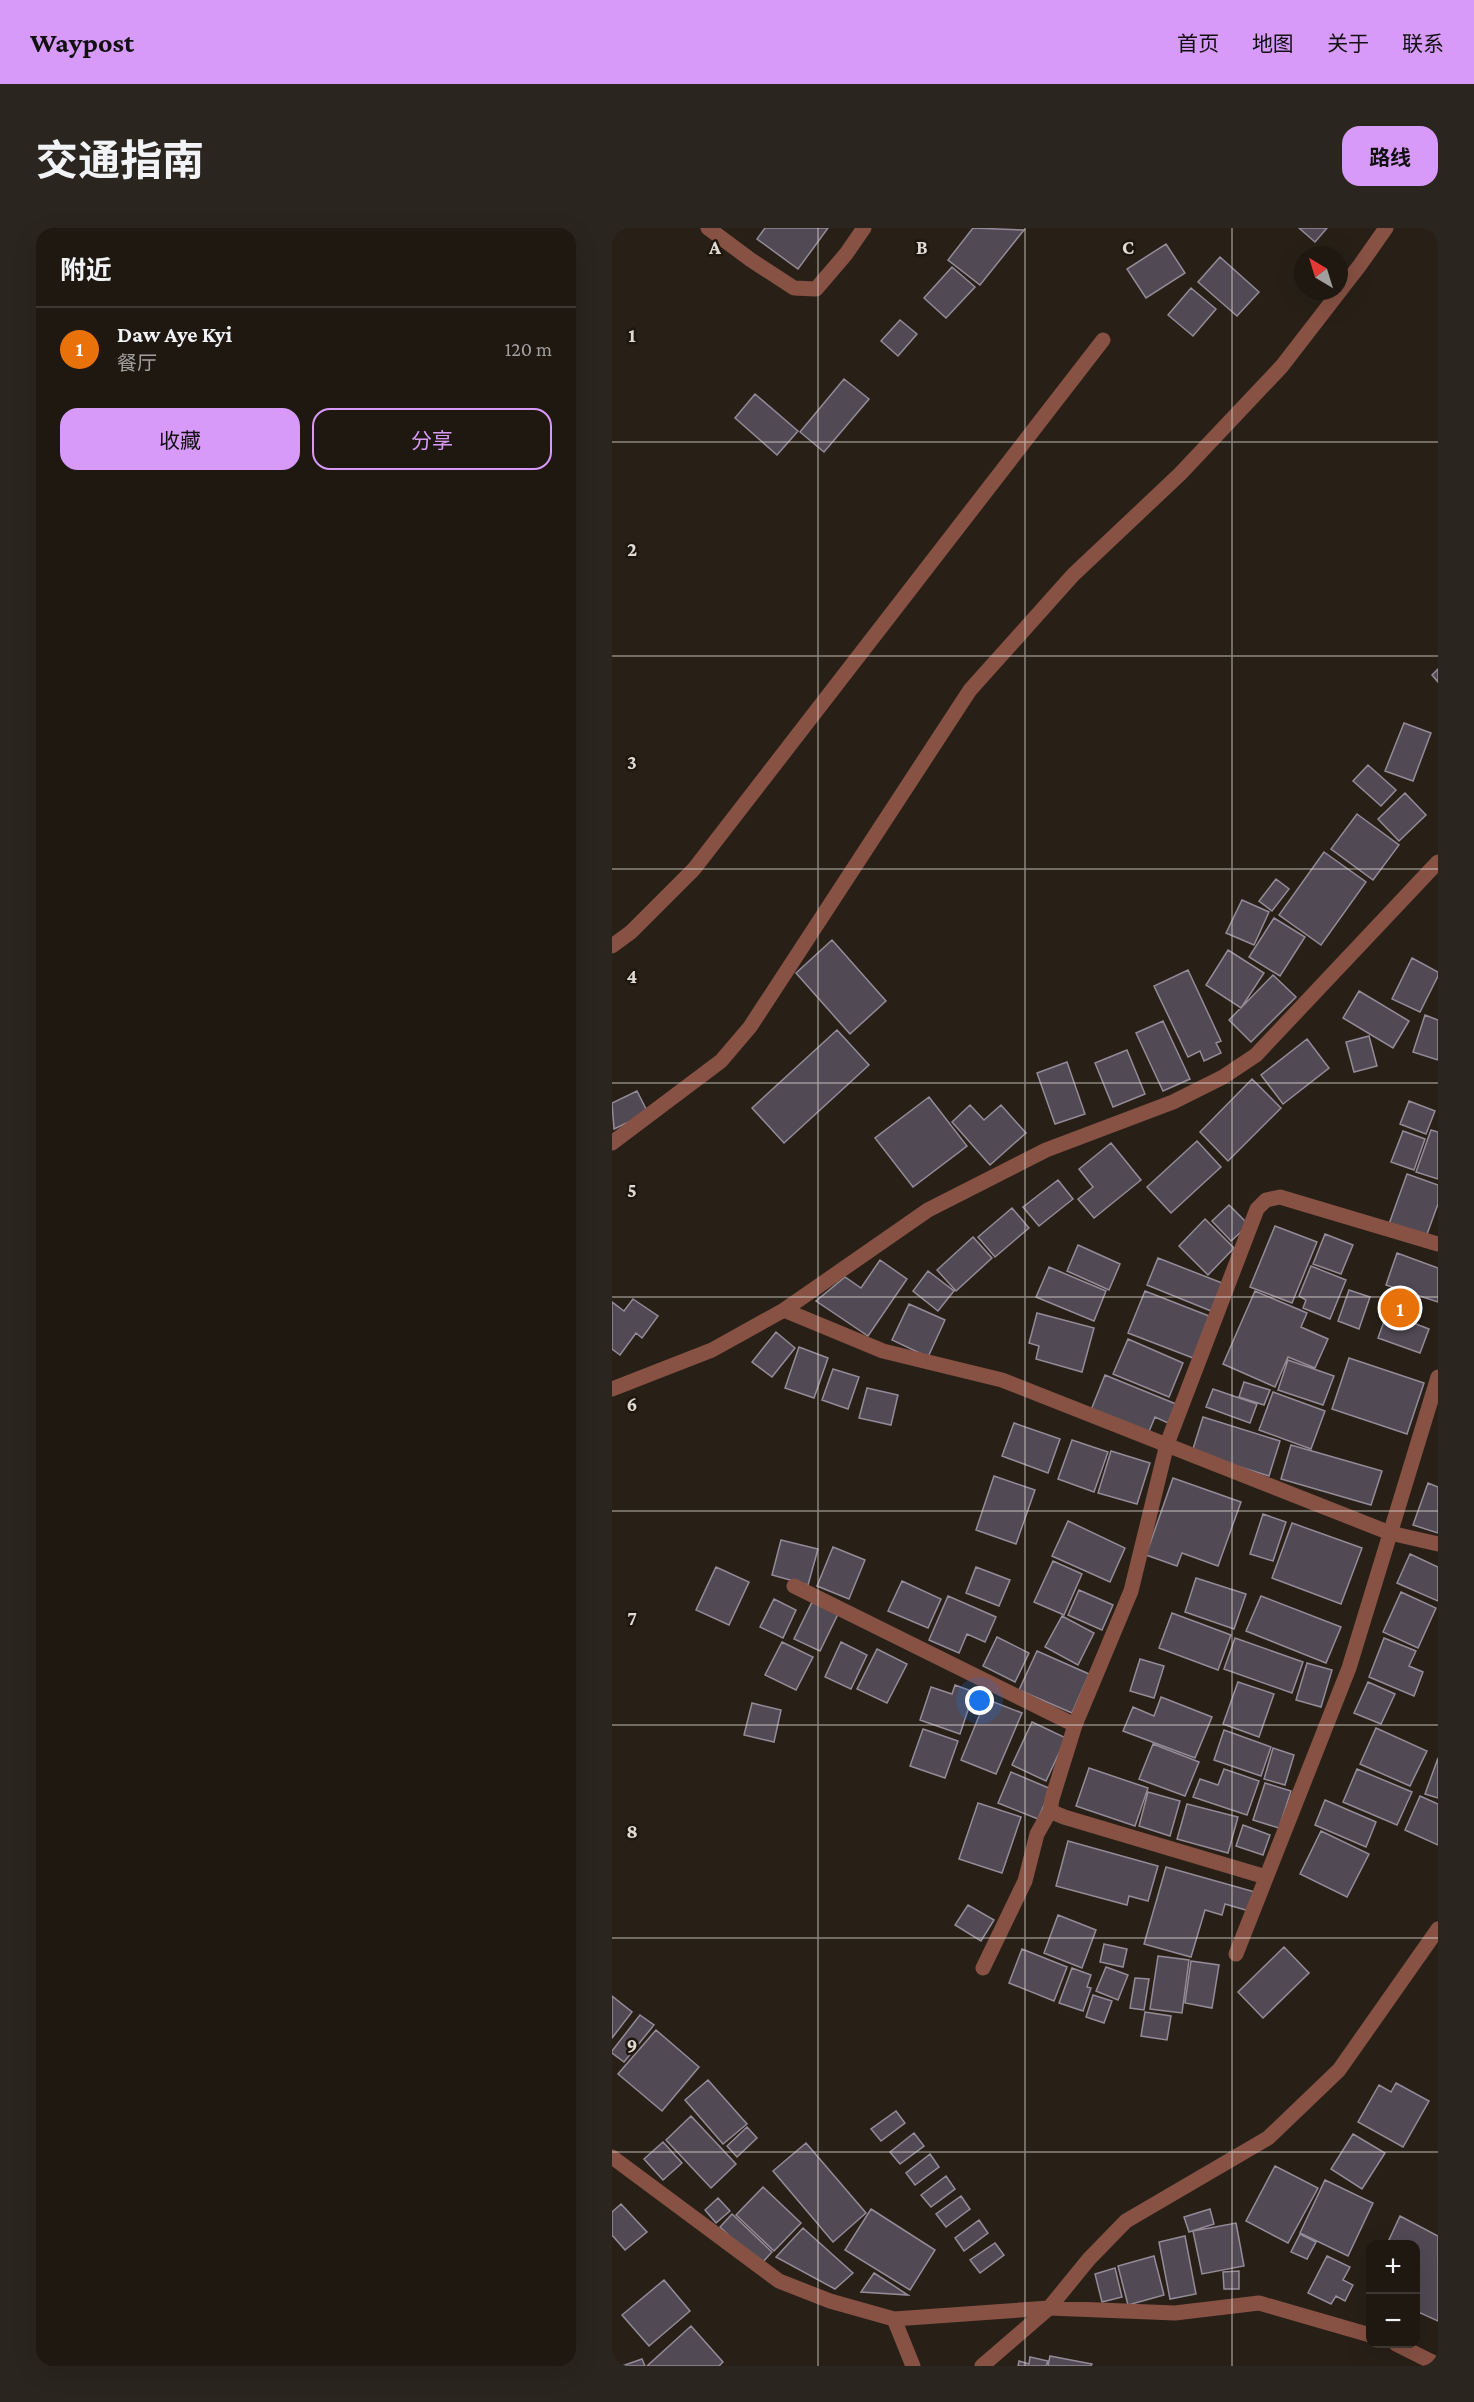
<!DOCTYPE html>
<html lang="zh">
<meta charset="utf-8">
<style>
:root{--surface:#1e1811;--page:#2b251f;--text:#f1f3f6;--muted:#a1a09f;--line:#3c3731;--accent:#d89af8}
body{margin:0;font-family:"Crimson Pro","Noto Sans SC",serif;background:var(--page);color:var(--text)}
.controls{position:absolute;right:18px;bottom:18px;display:grid;overflow:hidden;border-radius:12px;box-shadow:0 6px 24px #0002}
.controls button{width:54px;height:54px;display:grid;place-items:center;padding:0;border:0;border-bottom:2px solid var(--line);background:var(--surface);color:var(--text);font:30px sans-serif}
.compass{position:absolute;left:682px;top:18px;width:54px;height:54px;border-radius:50%;background:var(--surface);box-shadow:0 6px 24px #0002;rotate:322deg}
.you{position:absolute;left:368px;top:1473px;width:21px;height:21px;margin:-15px;border:4px solid #fff;border-radius:50%;background:#1a73e8;box-shadow:0 0 0 9px #1a73e833}
.badge{display:grid;place-items:center;width:39px;height:39px;border-radius:50%;background:var(--accent);color:#fff;font-size:20px;font-weight:700}
.pin{position:absolute;translate:-50% -50%;border:3px solid #fff;box-shadow:0 2px 6px #0006}
.list{margin:0;padding:0;list-style:none}
h2{display:flex;justify-content:space-between;align-items:center;height:78px;margin:0;padding:0 24px;font-size:26px}
h2 small{font-size:20px;font-weight:400;color:var(--muted)}
.list li{display:grid;grid-template-columns:39px 1fr auto;gap:18px;align-items:center;box-sizing:border-box;height:84px;padding:0 24px;border-top:2px solid var(--line)}
.list b{display:block;font-size:22px;white-space:nowrap}
.list p{margin:0;font-size:20px;white-space:nowrap;color:var(--muted)}
.list em{font-size:20px;font-style:normal;color:var(--muted)}
.actions{display:flex;gap:12px;padding:18px 24px}
.actions a{flex:1;padding:14px 0;border:2px solid var(--accent);border-radius:18px;text-align:center;font-size:21px;color:var(--accent)}
.actions .main{background:var(--accent);color:#111}
.map{position:relative;flex:none;width:826px;height:2138px;overflow:hidden;border-radius:18px}
header{display:flex;align-items:center;gap:36px;box-sizing:border-box;height:84px;padding:0 30px;background:var(--accent);color:#111}
header strong{font-size:28px}
nav{display:flex;gap:33px;margin-inline-start:auto;font-size:21px}
.intro{display:flex;align-items:center;justify-content:space-between;box-sizing:border-box;height:144px;padding:0 36px}
h1{margin:0;font-size:42px}
.button{padding:15px 27px;border-radius:18px;background:var(--accent);color:#111;font-size:21px;font-weight:700}
main{display:flex;gap:36px;padding:0 36px}
aside{flex:1;background:var(--surface);border-radius:18px;box-shadow:0 6px 24px #0002}
.map>svg:first-child{display:block}
.building{fill:#514a55;stroke:#938b98;stroke-width:1.5}
.lines{fill:none;stroke-linecap:round;stroke-linejoin:round}
.street{stroke:#875144;stroke-width:15}
.grid{fill:none;stroke:#e0dad4;stroke-width:1.5;stroke-opacity:0.55}
.grid-label{font-size:20px;text-anchor:middle;font-weight:bold;fill:#e0dad4;stroke:#1f160e;stroke-width:5;stroke-linejoin:round;paint-order:stroke}
</style>
<header>
<strong>Waypost</strong>
<nav><a>首页</a><a>地图</a><a>关于</a><a>联系</a></nav>
</header>
<div class="intro"><h1>交通指南</h1><a class="button">路线</a></div>
<main>
<aside>
<h2>附近<small></small></h2>
<ul class="list">
<li><span class="badge" style="background:#e8710a">1</span><div><b>Daw Aye Kyi</b><p>餐厅</p></div><em>120 m</em></li>
</ul>
<div class="actions"><a class="main">收藏</a><a>分享</a></div>
</aside>
<div class="map">
<svg width="826" height="2138" viewBox="0 0 826 2138">
<rect width="100%" height="100%" fill="#282017"/>
<!-- building -->
<path class="building" d="M153,0H216L186,41L145,11Z
M361,0L412,2L368,57L336,32Z
M687,0H715L703,14Z
M554,16L573,45L534,70L515,41Z
M608,29L647,64L625,88L586,54Z
M340,39L363,59L334,90L312,70Z
M579,60L604,81L581,108L556,87Z
M288,92L305,106L286,128L269,113Z
M232,151L257,171L212,224L188,204Z
M143,166L186,203L165,227L123,190Z
M826,441V454L820,447Z
M792,495L819,505L801,553L773,543Z
M756,537L784,562L769,578L741,553Z
M793,565L814,587L787,613L766,591Z
M745,586L787,617L761,652L719,621Z
M712,624L754,654L709,717L667,687Z
M664,651L677,661L660,683L647,673Z
M630,672L657,684L642,717L614,705Z
M662,690L693,709L668,748L637,729Z
M220,712L274,773L238,806L184,745Z
M616,722L652,745L629,780L594,757Z
M800,730L826,744V748L808,784L780,771Z
M576,742L609,813L604,815L609,825L592,833L588,823L576,829L542,758Z
M661,747L684,769L639,814L617,792Z
M747,763L797,793L781,820L731,790Z
M813,787L826,792V832L801,824Z
M551,793L578,851L551,863L524,805Z
M225,802L257,837L172,915L140,880Z
M757,808L765,838L742,844L734,814Z
M695,811L717,840L671,876L649,847Z
M515,822L533,866L501,879L483,835Z
M455,834L473,886L443,896L425,845Z
M640,851L669,880L616,933L588,904Z
M25,863L36,885L2,901L0,875Z
M317,869L355,918L301,959L263,910Z
M797,873L823,883L814,906L788,896Z
M358,877L372,892L389,877L414,905L378,937L340,894Z
M819,902L826,904V951L804,944Z
M791,903L813,911L802,942L779,934Z
M585,913L609,939L559,985L535,959Z
M499,915L529,952L482,990L466,971L481,959L467,941Z
M795,946L826,957V976L814,1009L777,996Z
M446,952L461,971L427,998L411,979Z
M617,977L637,997L619,1013L600,993Z
M400,980L417,1000L383,1029L366,1009Z
M593,991L622,1020L596,1047L567,1018Z
M663,998L705,1014L680,1075L638,1059Z
M713,1006L741,1017L729,1046L701,1036Z
M361,1009L380,1030L344,1063L325,1042Z
M466,1017L508,1036L497,1062L455,1043Z
M785,1025L826,1040V1074L774,1057Z
M546,1030L610,1055L599,1083L535,1057Z
M268,1032L295,1051L256,1108L204,1073L233,1049L249,1060Z
M699,1038L734,1052L718,1091L691,1080L694,1072L687,1068Z
M437,1039L494,1063L482,1093L424,1069Z
M316,1043L342,1063L326,1083L301,1063Z
M737,1062L758,1069L747,1101L726,1093Z
M533,1063L597,1088L581,1130L516,1105Z
M643,1063L695,1085L689,1099L716,1111L703,1140L676,1129L663,1159L611,1136Z
M21,1071L46,1088L30,1110L24,1105L8,1127L0,1121V1074L12,1083Z
M297,1076L333,1092L316,1129L280,1112Z
M425,1085L482,1100L470,1144L424,1131L427,1118L417,1115Z
M775,1085L817,1101L808,1125L766,1110Z
M164,1104L183,1120L160,1149L140,1134Z
M516,1111L571,1135L557,1169L501,1146Z
M187,1119L216,1130L202,1170L173,1160Z
M737,1130L812,1155L795,1206L720,1181Z
M676,1132L722,1148L711,1177L666,1162Z
M221,1141L247,1149L236,1181L210,1172Z
M493,1147L564,1176L556,1195L543,1189L536,1206L479,1182Z
M632,1154L658,1162L652,1177L627,1169Z
M255,1160L286,1167L279,1197L247,1190Z
M601,1161L645,1176L638,1195L594,1179Z
M661,1164L713,1183L699,1221L647,1202Z
M591,1189L668,1213L657,1248L580,1224Z
M402,1195L448,1211L436,1245L390,1228Z
M460,1212L496,1224L482,1264L446,1251Z
M679,1217L770,1243L759,1277L669,1251Z
M499,1223L538,1235L525,1276L486,1265Z
M382,1248L423,1262L404,1316L364,1302Z
M561,1250L629,1274L606,1338L570,1325L565,1338L534,1327Z
M816,1255L826,1259V1305L801,1297Z
M651,1286L674,1294L661,1333L638,1326Z
M456,1293L513,1320L498,1354L440,1328Z
M680,1295L750,1320L729,1376L660,1350Z
M169,1312L206,1321L196,1357L160,1347Z
M221,1319L253,1332L237,1371L205,1358Z
M798,1326L826,1339V1373L785,1355Z
M441,1333L470,1346L452,1387L422,1374Z
M104,1339L137,1354L117,1397L84,1382Z
M364,1339L398,1352L387,1378L354,1365Z
M584,1350L634,1366L622,1401L573,1384Z
M290,1353L329,1371L316,1400L276,1383Z
M467,1362L501,1377L490,1402L456,1387Z
M789,1364L824,1380L806,1420L771,1404Z
M336,1368L384,1389L373,1414L355,1406L347,1425L317,1412Z
M649,1368L729,1399L714,1435L634,1403Z
M162,1371L184,1382L171,1410L148,1399Z
M200,1374L226,1386L208,1423L182,1411Z
M560,1385L619,1407L606,1442L547,1420Z
M450,1388L482,1405L466,1437L433,1419Z
M385,1409L417,1425L403,1454L371,1438Z
M623,1410L691,1434L680,1465L612,1441Z
M772,1410L804,1423L797,1438L811,1444L802,1468L757,1449Z
M170,1414L201,1429L184,1462L153,1447Z
M229,1414L255,1427L239,1461L213,1449Z
M265,1421L295,1436L275,1475L245,1461Z
M425,1423L477,1446L460,1485L407,1462Z
M528,1431L552,1438L542,1470L518,1463Z
M695,1435L720,1442L709,1479L684,1472Z
M626,1454L662,1466L647,1509L611,1496Z
M756,1454L783,1466L769,1496L742,1485Z
M343,1457L362,1464L348,1506L308,1492L319,1459L340,1466Z
M549,1469L600,1489L583,1530L511,1503L521,1479L542,1488Z
M374,1471L410,1485L384,1546L349,1532Z
M140,1475L169,1482L162,1514L132,1507Z
M420,1494L454,1510L434,1553L400,1537Z
M764,1500L815,1523L798,1558L748,1536Z
M311,1501L346,1513L333,1550L298,1538Z
M612,1502L659,1519L649,1548L602,1532Z
M541,1516L587,1534L573,1568L527,1551Z
M661,1520L682,1527L673,1557L652,1551Z
M826,1530V1570L813,1566Z
M477,1540L536,1560L523,1598L464,1578Z
M612,1541L647,1553L635,1587L581,1569L588,1551L606,1557Z
M745,1541L800,1564L785,1597L731,1574Z
M399,1544L439,1561L426,1591L386,1575Z
M653,1555L679,1563L667,1600L641,1592Z
M536,1564L568,1573L558,1608L527,1598Z
M808,1568L826,1576V1617L793,1602Z
M713,1572L764,1594L754,1619L703,1597Z
M366,1575L409,1589L390,1645L347,1631Z
M575,1576L626,1589L616,1625L565,1611Z
M631,1597L658,1607L651,1627L624,1618Z
M709,1603L757,1626L735,1669L688,1646Z
M456,1613L546,1638L536,1673L517,1668L515,1677L444,1658Z
M554,1639L643,1664L637,1683L613,1676L610,1687L593,1682L579,1729L532,1716Z
M356,1677L382,1692L369,1713L343,1697Z
M446,1687L484,1702L470,1740L432,1725Z
M492,1716L515,1721L511,1739L488,1734Z
M672,1719L697,1745L651,1790L626,1764Z
M410,1721L455,1739L442,1773L397,1755Z
M546,1728L577,1732L570,1785L538,1781Z
M579,1733L607,1737L600,1780L573,1775Z
M494,1739L516,1747L506,1772L484,1763Z
M460,1740L479,1747L475,1759L479,1760L471,1783L447,1775Z
M523,1750L537,1751L532,1782L518,1780Z
M481,1767L500,1773L492,1795L474,1789Z
M0,1768L20,1784L0,1810Z
M533,1784L559,1788L555,1812L529,1808Z
M28,1787L42,1797L12,1834L0,1825V1823Z
M44,1802L87,1839L50,1883L6,1846Z
M96,1852L135,1896L111,1916L73,1872Z
M784,1855L817,1873L791,1919L746,1894L767,1857L779,1864Z
M284,1883L293,1895L269,1913L259,1901Z
M79,1888L124,1936L99,1960L54,1912Z
M135,1899L145,1910L125,1929L115,1918Z
M302,1905L312,1918L288,1936L278,1924Z
M741,1906L773,1925L750,1961L719,1941Z
M51,1914L70,1935L51,1952L32,1931Z
M194,1915L254,1985L221,2014L161,1943Z
M318,1926L327,1939L303,1957L294,1945Z
M663,1938L706,1960L676,2015L634,1993Z
M334,1948L343,1961L319,1979L309,1967Z
M713,1952L761,1975L736,2028L688,2005Z
M151,1959L189,1995L162,2023L124,1987Z
M349,1968L358,1981L334,1999L324,1986Z
M106,1970L118,1983L104,1995L93,1982Z
M9,1976L35,2004L13,2022L0,2007V1984Z
M259,1981L323,2022L298,2062L233,2022Z
M598,1981L602,1996L577,2004L572,1989Z
M120,1986L160,2024L148,2037L108,1999Z
M788,1988L826,2008V2093L804,2083V2016H775Z
M367,1992L376,2005L352,2023L343,2010Z
M624,1995L632,2038L590,2046L581,2003Z
M191,2000L241,2045L223,2061L164,2029Z
M688,2006L704,2014L695,2031L679,2024Z
M573,2008L584,2066L558,2071L547,2014Z
M383,2015L392,2027L368,2045L358,2032Z
M542,2028L552,2067L516,2077L506,2038Z
M715,2028L738,2039L731,2052L741,2057L733,2073L724,2068L719,2076L696,2065Z
M503,2040L510,2069L490,2074L483,2046Z
M627,2043V2061H612L611,2044Z
M262,2045L296,2067L249,2064Z
M52,2052L78,2083L37,2118L10,2087Z
M79,2098L111,2134L107,2138H35Z
M438,2128L480,2136L479,2138H436Z
M418,2129L436,2133L434,2138H406L407,2133L417,2136Z
M30,2131L33,2138H10Z"/>
<g class="lines">
<!-- street -->
<path class="street" d="M96,0L139,32L182,60L204,61L234,26L252,0
M0,718L19,704L82,641L491,112
M0,915L109,833L138,799L358,462L461,347L568,246L670,138L748,37L774,0
M172,1082L271,1123L390,1152L778,1305L826,1316
M0,1161L100,1122L172,1082L316,982L434,922L561,874L611,849L644,827L826,634
M182,1358L463,1497
M654,1649L452,1589L438,1583L440,1571L463,1497L519,1363L555,1216L645,981L654,972L668,969L826,1016
M624,1726L737,1440L826,1149
M371,1740L413,1653L425,1606L438,1583
M0,1929L167,2053L218,2073L282,2091L437,2080L563,2085L647,2075L758,2107
M282,2091L301,2138
M784,2116L826,2137
M370,2138L437,2080L477,2031L514,1993L656,1910L727,1842L826,1701"/>
</g>
<!-- grid -->
<path class="grid" d="M206,0V2138M413,0V2138M620,0V2138M0,214H826M0,428H826M0,641H826M0,855H826M0,1069H826M0,1283H826M0,1497H826M0,1710H826M0,1924H826"/>
<g class="grid-label">
<text x="103" y="26">A</text>
<text x="310" y="26">B</text>
<text x="516" y="26">C</text>
<text x="20" y="114">1</text>
<text x="20" y="328">2</text>
<text x="20" y="541">3</text>
<text x="20" y="755">4</text>
<text x="20" y="969">5</text>
<text x="20" y="1183">6</text>
<text x="20" y="1397">7</text>
<text x="20" y="1610">8</text>
<text x="20" y="1824">9</text>
</g>
</svg>
<div class="controls">
<button>+</button>
<button>−</button>
</div>
<svg class="compass" viewBox="-18 -18 36 36"><path d="M0-13l5 13h-10z" fill="#e53935"/><path d="M0 13l5-13h-10z" fill="#a1a09f"/></svg>
<div class="you"></div>
<div class="pin badge" style="left:788px;top:1080px;background:#e8710a">1</div>
</div>
</main>
